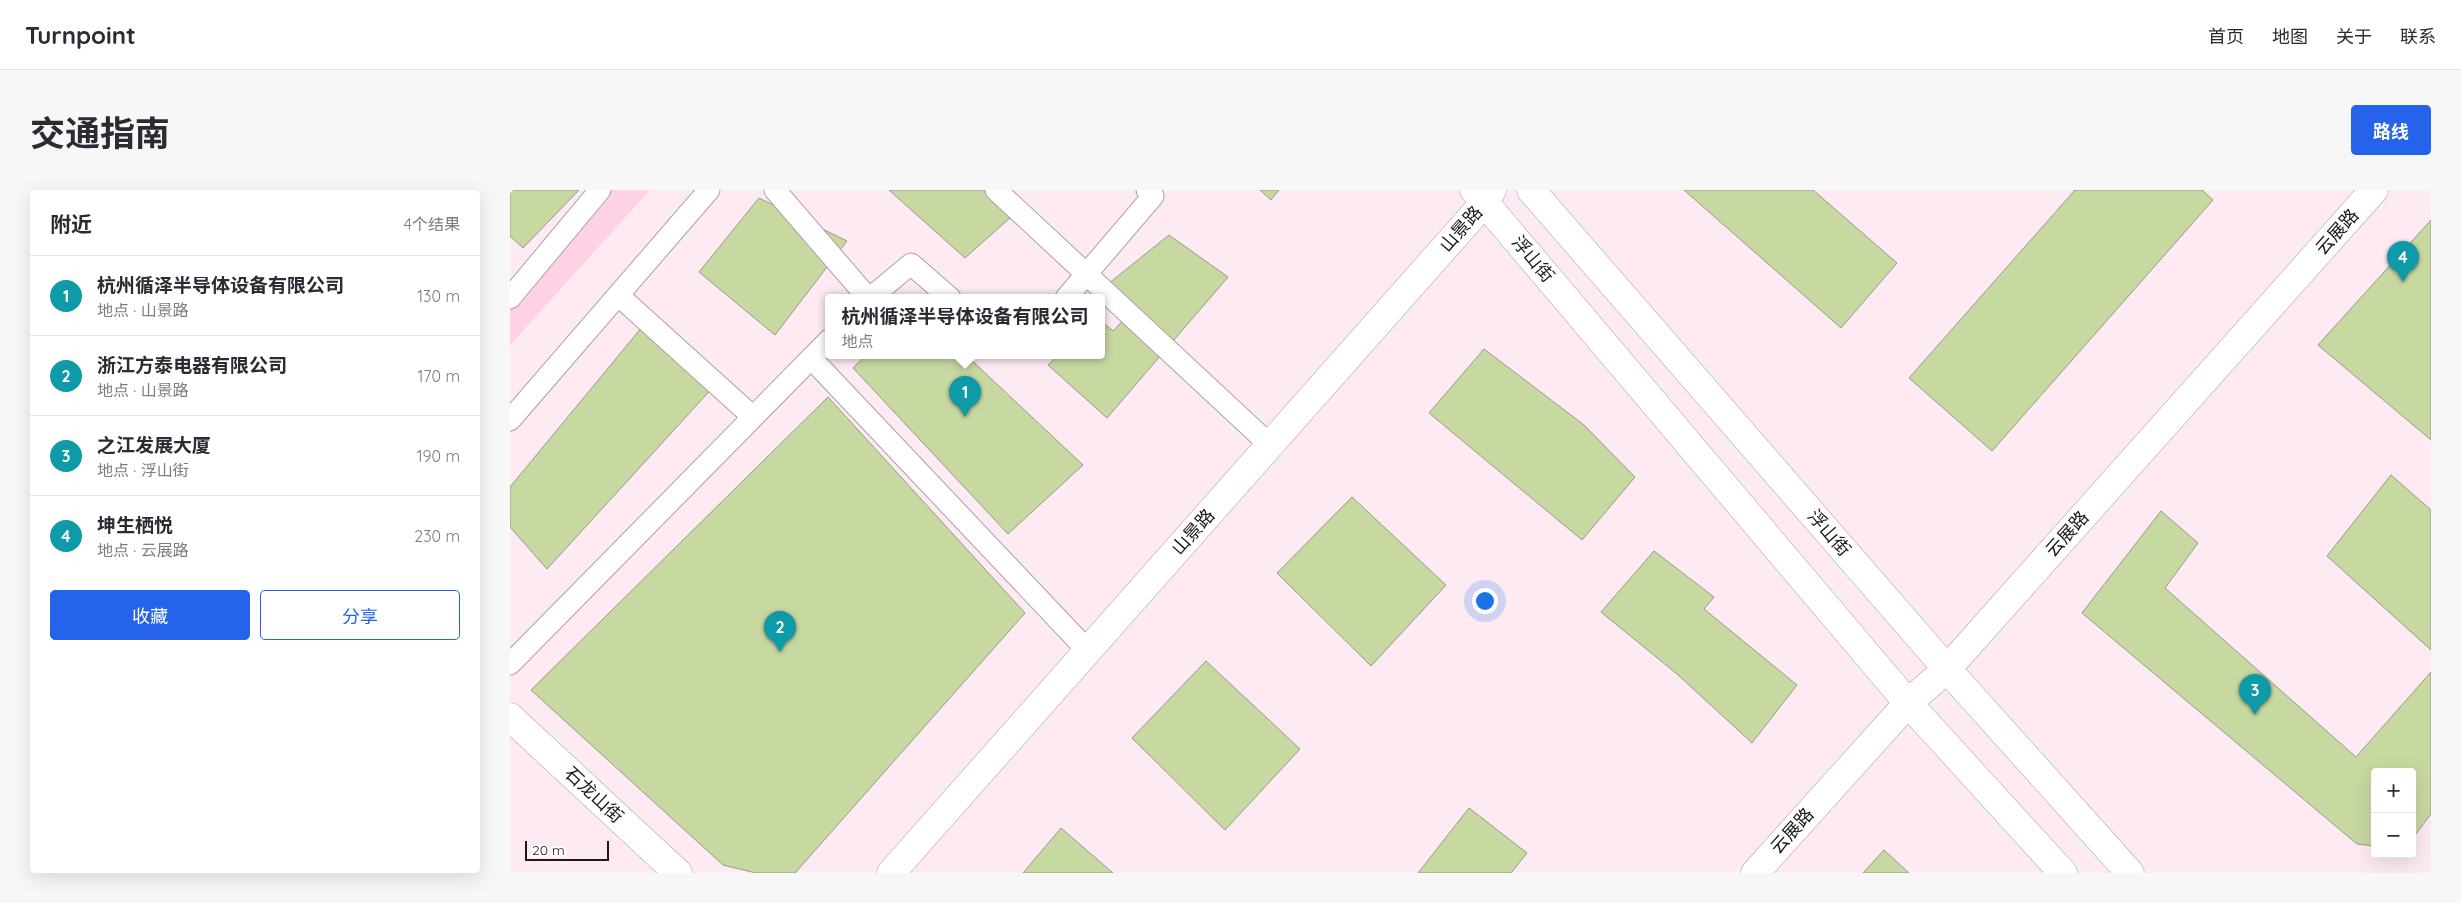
<!DOCTYPE html>
<html lang="zh">
<meta charset="utf-8">
<style>
:root{--surface:#fff;--page:#f7f7f7;--text:#2b2b33;--muted:#7c7c81;--line:#e1e1e2;--accent:#2563eb}
body{margin:0;font-family:Quicksand,"Noto Sans SC",sans-serif;background:var(--page);color:var(--text)}
.controls{position:absolute;right:15px;bottom:15px;display:grid;overflow:hidden;border-radius:5px;box-shadow:0 5px 20px #0002}
.controls button{width:45px;height:45px;display:grid;place-items:center;padding:0;border:0;border-bottom:1px solid var(--line);background:var(--surface);color:var(--text);font:25px sans-serif}
.scale{position:absolute;left:15px;bottom:12px;width:84px;box-sizing:border-box;padding-left:5px;border:2px solid #1e171a;border-top:0;font-size:14px;line-height:18px;white-space:nowrap;color:#1e171a;-webkit-text-stroke:4px #fff;paint-order:stroke}
.you{position:absolute;left:974px;top:410px;width:18px;height:18px;margin:-12px;border:4px solid #fff;border-radius:50%;background:#1a73e8;box-shadow:0 0 0 8px #1a73e833}
.badge{display:grid;place-items:center;width:32px;height:32px;border-radius:50%;background:var(--accent);color:#fff;font-size:16px;font-weight:700}
.pin{position:absolute;translate:-50% -41px;filter:drop-shadow(0 1px 2px #0008)}
.pin::after{content:'';position:absolute;top:26px;width:18px;height:15px;background:inherit;clip-path:polygon(0 0,100% 0,50% 100%)}
.popup{position:absolute;left:315px;top:104px;width:280px;height:65px;box-sizing:border-box;display:grid;place-content:center;border-radius:5px;background:var(--surface);filter:drop-shadow(0 1px 4px #0005);font-size:16px;white-space:nowrap;color:var(--muted)}
.popup b{font-size:19px;color:var(--text)}
.popup::after{content:'';position:absolute;left:50%;top:100%;margin-left:-10px;border:10px solid transparent;border-top-color:var(--surface)}
.list{margin:0;padding:0;list-style:none}
h2{display:flex;justify-content:space-between;align-items:center;height:65px;margin:0;padding:0 20px;font-size:21px}
h2 small{font-size:16px;font-weight:400;color:var(--muted)}
.list li{display:grid;grid-template-columns:32px 1fr auto;gap:15px;align-items:center;box-sizing:border-box;height:80px;padding:0 20px;border-top:1px solid var(--line)}
.list b{display:block;font-size:19px;white-space:nowrap}
.list p{margin:0;font-size:16px;white-space:nowrap;color:var(--muted)}
.list em{font-size:16px;font-style:normal;color:var(--muted)}
.actions{display:flex;gap:10px;padding:15px 20px}
.actions a{flex:1;padding:11px 0;border:1px solid var(--accent);border-radius:5px;text-align:center;font-size:18px;color:var(--accent)}
.actions .main{background:var(--accent);color:#fff}
.map{position:relative;flex:none;width:1921px;height:683px;overflow:hidden;border-radius:5px}
header{display:flex;align-items:center;gap:30px;box-sizing:border-box;height:70px;padding:0 25px;background:var(--surface);border-bottom:1px solid var(--line)}
header strong{font-size:24px}
nav{display:flex;gap:28px;margin-inline-start:auto;font-size:18px}
.intro{display:flex;align-items:center;justify-content:space-between;box-sizing:border-box;height:120px;padding:0 30px}
h1{margin:0;font-size:35px}
.button{padding:12px 22px;border-radius:5px;background:var(--accent);color:#fff;font-size:18px;font-weight:700}
main{display:flex;gap:30px;padding:0 30px}
aside{flex:1;background:var(--surface);border-radius:5px;box-shadow:0 5px 20px #0002}
.map>svg:first-child{display:block}
.green{fill:#fed1e5}
.building{fill:#c8d8a1;stroke:#969a8b}
.lines{fill:none;stroke-linecap:round;stroke-linejoin:round}
.minor-casing{stroke:#b09fa6;stroke-width:23}
.tertiary-casing{stroke:#b09fa6;stroke-width:29}
.secondary-casing{stroke:#b09fa6;stroke-width:29}
.minor{stroke:#fff;stroke-width:21}
.tertiary{stroke:#fff;stroke-width:28}
.secondary{stroke:#fff;stroke-width:28}
.labels{text-anchor:middle;stroke-width:4;stroke-linejoin:round;paint-order:stroke}
.street-label{font-size:18px;fill:#1e171a;stroke:#fff}
</style>
<header>
<strong>Turnpoint</strong>
<nav><a>首页</a><a>地图</a><a>关于</a><a>联系</a></nav>
</header>
<div class="intro"><h1>交通指南</h1><a class="button">路线</a></div>
<main>
<aside>
<h2>附近<small>4个结果</small></h2>
<ul class="list">
<li><span class="badge" style="background:#0f9aa8">1</span><div><b>杭州循泽半导体设备有限公司</b><p>地点 · 山景路</p></div><em>130 m</em></li>
<li><span class="badge" style="background:#0f9aa8">2</span><div><b>浙江方泰电器有限公司</b><p>地点 · 山景路</p></div><em>170 m</em></li>
<li><span class="badge" style="background:#0f9aa8">3</span><div><b>之江发展大厦</b><p>地点 · 浮山街</p></div><em>190 m</em></li>
<li><span class="badge" style="background:#0f9aa8">4</span><div><b>坤生栖悦</b><p>地点 · 云展路</p></div><em>230 m</em></li>
</ul>
<div class="actions"><a class="main">收藏</a><a>分享</a></div>
</aside>
<div class="map">
<svg width="1921" height="683" viewBox="0 0 1921 683">
<rect width="100%" height="100%" fill="#fdeaf3"/>
<!-- green -->
<path class="green" d="M101,0H140L0,155V120Z"/>
<!-- building -->
<path class="building" d="M0,0H69L13,58L0,46Z
M379,0H488L510,19L455,68Z
M750,0H769L761,10Z
M1174,0H1303L1387,73L1331,138Z
M1565,0H1692L1703,10L1482,261L1399,188Z
M249,8L337,51L265,145L189,82Z
M1921,30V250L1808,155Z
M659,45L718,87L597,228L538,175L547,166H591V131L603,141L621,122L598,94Z
M137,131L206,194L37,379L0,337V297Z
M974,159L1074,235L1125,287L1072,350L919,223Z
M355,166H457L573,275L498,344L343,178Z
M318,207L515,423L285,683H246L213,675L21,500Z
M1881,285L1921,320V460L1817,366Z
M842,307L936,395L861,476L767,383Z
M1651,321L1688,353L1655,398L1846,567L1921,482V624L1902,649V582H1865V656L1847,654L1572,423Z
M1144,361L1204,407L1194,419L1287,495L1242,553L1167,484L1091,422Z
M696,471L790,559L715,640L622,548Z
M959,618L1017,663L1001,683H908Z
M551,638L603,683H513Z
M1374,660L1399,683H1353Z"/>
<g class="lines">
<defs>
<path id="minor" d="M265,0L358,108
M486,0L760,255
M108,105L243,227
M0,108L90,0
M360,108L401,74L440,108
M556,108L643,6L637,0
M301,168L578,461
M0,230L199,0
M0,474L319,150"/>
<path id="tertiary" d="M0,527L168,683
M381,683L975,12L982,0
M1245,683L1398,513L1437,479L1864,0"/>
<path id="secondary" d="M964,0L1398,513L1553,683
M1021,0L1437,479L1620,683"/>
</defs>
<!-- minor casing -->
<use href="#minor" class="minor-casing"/>
<!-- tertiary casing -->
<use href="#tertiary" class="tertiary-casing"/>
<!-- secondary casing -->
<use href="#secondary" class="secondary-casing"/>
<!-- minor -->
<use href="#minor" class="minor"/>
<!-- tertiary -->
<use href="#tertiary" class="tertiary"/>
<!-- secondary -->
<use href="#secondary" class="secondary"/>
</g>
<g class="labels">
<!-- street labels -->
<g class="street-label">
<text transform="translate(951 39) rotate(-49)" y="6">山景路</text>
<text transform="translate(1827 42) rotate(-48)" y="6">云展路</text>
<text transform="translate(1023 69) rotate(50)" y="6">浮山街</text>
<text transform="translate(683 342) rotate(-48)" y="6">山景路</text>
<text transform="translate(1319 343) rotate(49)" y="6">浮山街</text>
<text transform="translate(1557 344) rotate(-48)" y="6">云展路</text>
<text transform="translate(84 605) rotate(43)" y="6">石龙山街</text>
<text transform="translate(1282 641) rotate(-48)" y="6">云展路</text>
</g>
</g>
</svg>
<div class="controls">
<button>+</button>
<button>−</button>
</div>
<div class="scale">20 m</div>
<div class="you"></div>
<div class="pin badge" style="left:455px;top:227px;background:#0f9aa8">1</div>
<div class="popup"><b>杭州循泽半导体设备有限公司</b>地点</div>
<div class="pin badge" style="left:270px;top:462px;background:#0f9aa8">2</div>
<div class="pin badge" style="left:1745px;top:525px;background:#0f9aa8">3</div>
<div class="pin badge" style="left:1893px;top:92px;background:#0f9aa8">4</div>
</div>
</main>
